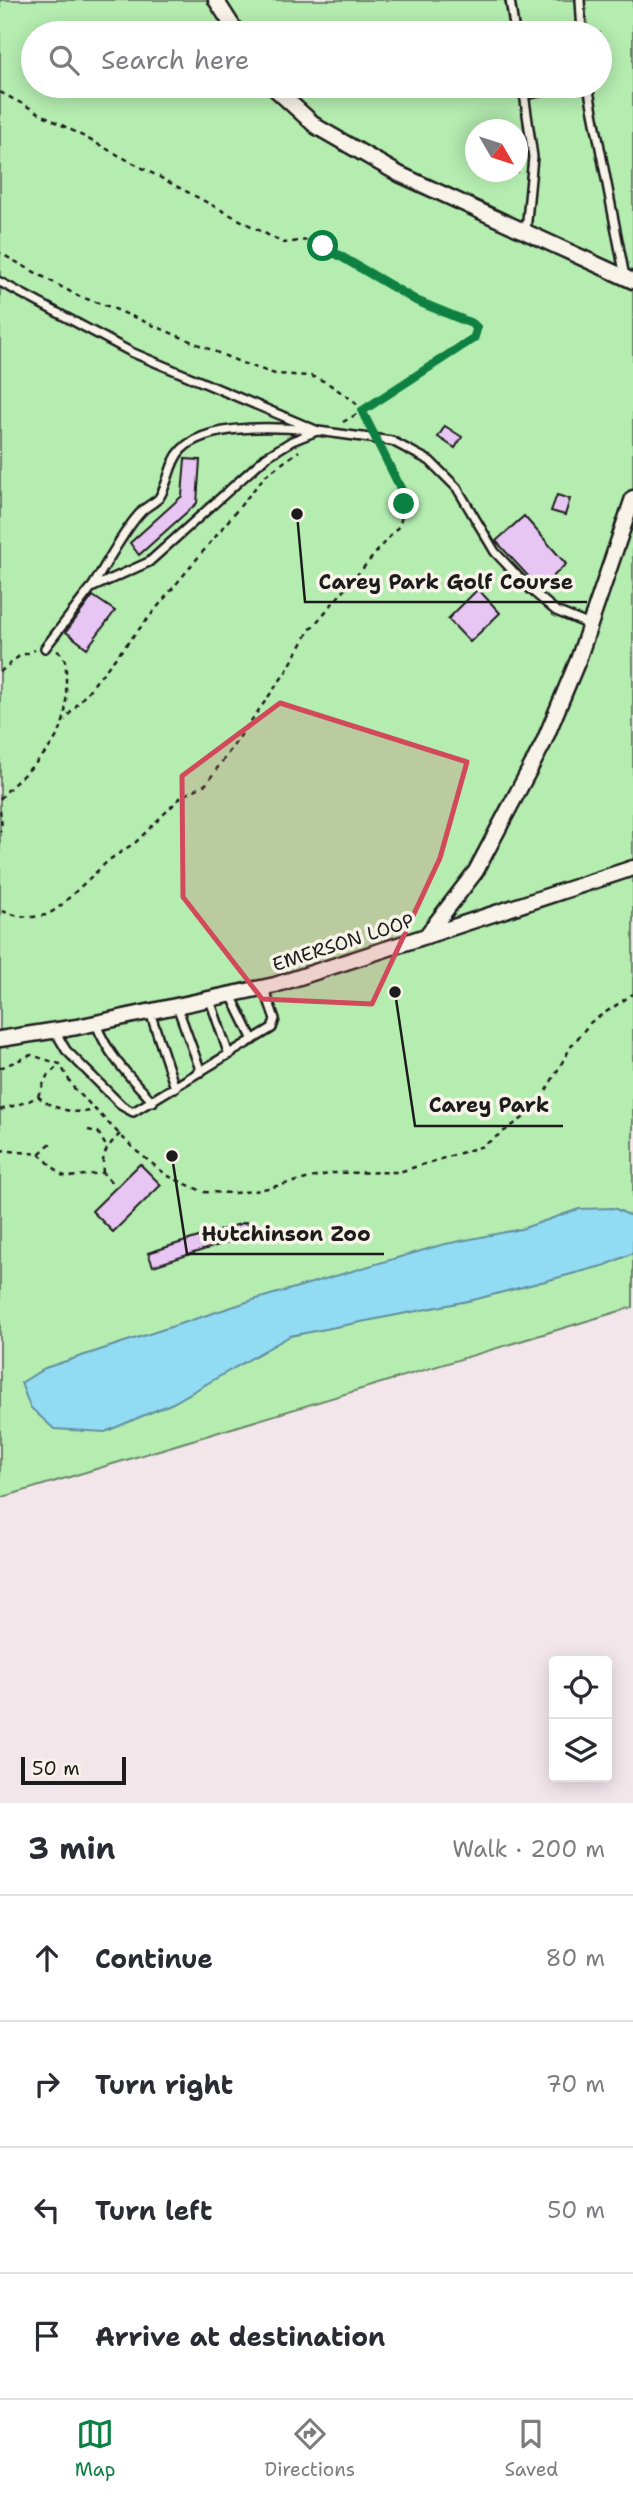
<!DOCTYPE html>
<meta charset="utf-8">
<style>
:root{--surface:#fff;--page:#f7f7f7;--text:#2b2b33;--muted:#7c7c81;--line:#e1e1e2;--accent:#0b8043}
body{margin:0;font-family:"Shantell Sans",sans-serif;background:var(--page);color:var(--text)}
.controls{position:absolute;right:21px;bottom:21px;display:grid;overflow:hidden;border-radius:7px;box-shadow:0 4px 18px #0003}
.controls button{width:63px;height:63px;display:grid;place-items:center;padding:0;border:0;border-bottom:2px solid var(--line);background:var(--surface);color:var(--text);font:35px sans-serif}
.compass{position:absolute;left:465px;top:119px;width:63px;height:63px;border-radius:50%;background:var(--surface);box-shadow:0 4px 18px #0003;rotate:129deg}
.scale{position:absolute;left:21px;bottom:18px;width:105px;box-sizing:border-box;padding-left:7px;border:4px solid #1c1c1c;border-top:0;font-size:19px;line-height:24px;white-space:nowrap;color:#1c1c1c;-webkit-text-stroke:5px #f7f3e8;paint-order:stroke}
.stop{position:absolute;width:21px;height:21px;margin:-16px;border:5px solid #0b8043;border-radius:50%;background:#fff}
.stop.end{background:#0b8043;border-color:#fff;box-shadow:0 2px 7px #0008}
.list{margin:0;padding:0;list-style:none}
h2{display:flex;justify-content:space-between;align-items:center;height:91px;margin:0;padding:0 28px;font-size:30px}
h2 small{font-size:23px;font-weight:400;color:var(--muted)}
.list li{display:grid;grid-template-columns:46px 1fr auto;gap:21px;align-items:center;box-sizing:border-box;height:126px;padding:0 28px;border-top:2px solid var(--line)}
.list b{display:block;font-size:26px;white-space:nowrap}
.list em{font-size:23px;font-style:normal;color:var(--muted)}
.icon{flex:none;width:38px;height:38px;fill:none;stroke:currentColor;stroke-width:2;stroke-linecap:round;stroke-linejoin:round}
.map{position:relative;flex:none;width:633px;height:1803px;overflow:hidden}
.search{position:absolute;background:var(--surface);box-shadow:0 4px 18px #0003;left:21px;right:21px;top:21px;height:77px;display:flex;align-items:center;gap:18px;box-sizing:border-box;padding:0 24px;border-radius:38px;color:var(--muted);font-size:26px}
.sheet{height:595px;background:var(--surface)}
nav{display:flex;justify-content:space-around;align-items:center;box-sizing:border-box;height:98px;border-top:2px solid var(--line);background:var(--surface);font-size:19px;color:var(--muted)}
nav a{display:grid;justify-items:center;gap:4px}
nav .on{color:var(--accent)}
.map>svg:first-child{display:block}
.green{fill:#b5edb1;stroke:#688466;stroke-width:2;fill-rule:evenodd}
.water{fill:#92dcf3;stroke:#638f9d;stroke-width:2}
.building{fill:#e8c6f3;stroke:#1c1c1c;stroke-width:2}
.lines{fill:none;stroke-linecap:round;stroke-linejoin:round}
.lane-casing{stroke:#1c1c1c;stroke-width:12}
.street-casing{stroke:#1c1c1c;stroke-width:19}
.path{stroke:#1c1c1c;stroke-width:2.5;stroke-dasharray:5 5;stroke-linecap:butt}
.lane{stroke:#f7f3e8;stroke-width:7}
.street{stroke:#f7f3e8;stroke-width:14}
.route{stroke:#0b8043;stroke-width:9}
.marked{fill:#d1495b;fill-opacity:0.2;stroke:#d1495b;stroke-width:5;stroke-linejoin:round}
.labels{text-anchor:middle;stroke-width:7;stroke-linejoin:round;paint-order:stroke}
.street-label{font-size:19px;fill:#1c1c1c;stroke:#f7f3e8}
.leader{fill:none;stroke:#1c1c1c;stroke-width:2.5}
.callout-dot{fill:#1c1c1c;stroke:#f7f3e8;stroke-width:2.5}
.callout-label{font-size:21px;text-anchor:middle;font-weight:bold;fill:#1c1c1c;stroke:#f7f3e8;stroke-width:7;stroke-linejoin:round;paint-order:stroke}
</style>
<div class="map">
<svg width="633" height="1803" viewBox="0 0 633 1803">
<rect width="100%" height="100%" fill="#f2e6eb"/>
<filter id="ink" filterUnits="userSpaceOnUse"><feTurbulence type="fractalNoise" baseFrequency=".0143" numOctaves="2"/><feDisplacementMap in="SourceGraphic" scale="14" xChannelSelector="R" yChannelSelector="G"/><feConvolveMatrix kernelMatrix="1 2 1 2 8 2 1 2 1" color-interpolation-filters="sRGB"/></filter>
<g filter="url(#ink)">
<!-- green -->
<path class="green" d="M0,0H633V1307L0,1498ZM33,33H600V86H33ZM476,130H518V172H476Z"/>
<!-- water -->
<path class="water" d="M614,1208L633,1217V1253L606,1265L473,1300L290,1336L173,1403L105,1432L54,1429L30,1407L21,1383L45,1368L250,1301L441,1245L521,1229L579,1209Z"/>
<!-- building -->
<path class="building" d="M445,426L462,437L455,448L438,437Z
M185,459L200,460L197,503L139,555L130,543L182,496Z
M557,495L570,499L565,515L551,511Z
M524,516L566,564L540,589L496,541Z
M478,589L500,613L470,642L448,619Z
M93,596L115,611L87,648L66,632Z
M140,1164L161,1185L113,1232L92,1211Z
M246,1222L250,1235L153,1266L148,1253Z"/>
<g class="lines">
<defs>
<path id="lane" d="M510,0L515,33
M580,0L582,33
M523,86L533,157L526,231
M588,86L625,277
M524,95L569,86
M0,282L131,352L318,431L392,441L430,461L457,488L495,552L530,589L556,611L590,625
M92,587C106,565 125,528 142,511C147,506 154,503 159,498C169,483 169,463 181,450C206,423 277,427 310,430
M45,648L91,588L149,562L266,457L292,441L317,431
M231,995L253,1040
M210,1000L229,1055
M177,1006L201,1072
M150,1012L175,1088
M96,1024C109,1057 129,1076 153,1102
M55,1031L66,1050L122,1106L133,1112L272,1028L275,1019L264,988"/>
<path id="street" d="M216,0L237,33
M272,86L317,127L399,174L633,281
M426,936L633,868
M0,1039L77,1027L275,985L426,936L476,871L543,744L578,660L633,498"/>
</defs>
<!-- lane casing -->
<use href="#lane" class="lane-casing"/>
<!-- street casing -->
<use href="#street" class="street-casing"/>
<!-- path -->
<path class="path" d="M0,92L283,243L308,240L323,246L417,301L473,324L477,328V334L362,411L354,401L326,382L311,376L275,374L242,363L110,307L78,296L0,253
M343,422L362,411L370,429
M0,672L18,657L35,650
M62,723L265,476L299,451
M0,799C22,772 61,749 65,712C67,701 66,689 66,678C66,666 67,655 55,650
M0,810L2,827L0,832
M2,911L18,916L33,917L46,915L57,909L109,860L136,842L181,797L206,784L286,672L309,631L399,526C410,498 393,475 381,450
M0,1068L31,1055L60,1064L73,1087L135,1150L168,1176L204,1192L233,1193L255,1191L332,1173L399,1172L483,1146L523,1118L544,1094L572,1045L591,1022L633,994
M38,1096C50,1109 80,1116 97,1109
M0,1110L29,1101L38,1096L47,1076L60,1064
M88,1130L98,1132L107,1148
M0,1150L39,1154L52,1142
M39,1154L62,1175L68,1177L103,1173L112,1183
M103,1173C101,1155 107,1146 120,1134"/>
<!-- lane -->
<use href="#lane" class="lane"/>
<!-- street -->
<use href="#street" class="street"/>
</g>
</g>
<g class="lines" filter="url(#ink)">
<!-- route -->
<path class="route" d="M323,246L417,301L473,324L477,328L474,338L362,411L401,489L404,504"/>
</g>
<!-- marked area -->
<path class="marked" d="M280,703L467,762L440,858L372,1004L262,999L183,897L182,776Z"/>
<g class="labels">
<!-- street labels -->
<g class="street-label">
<text transform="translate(343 942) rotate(-18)" y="7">EMERSON LOOP</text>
</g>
</g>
<!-- callouts -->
<path class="leader" d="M297 514L305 602H587M395 992L415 1126H563M172 1156L187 1254H384"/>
<g class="callout-dot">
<circle cx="297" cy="514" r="7"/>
<circle cx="395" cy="992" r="7"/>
<circle cx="172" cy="1156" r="7"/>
</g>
<g class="callout-label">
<text x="446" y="589">Carey Park Golf Course</text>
<text x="489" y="1112">Carey Park</text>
<text x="286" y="1241">Hutchinson Zoo</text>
</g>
</svg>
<div class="controls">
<button><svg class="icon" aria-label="locate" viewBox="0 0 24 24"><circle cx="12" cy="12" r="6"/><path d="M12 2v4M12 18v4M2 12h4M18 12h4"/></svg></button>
<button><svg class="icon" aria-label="layers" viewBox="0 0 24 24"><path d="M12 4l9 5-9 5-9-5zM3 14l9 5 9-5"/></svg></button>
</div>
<svg class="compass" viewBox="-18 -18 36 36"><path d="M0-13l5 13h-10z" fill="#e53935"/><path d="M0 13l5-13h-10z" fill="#7c7c81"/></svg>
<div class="scale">50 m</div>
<div class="stop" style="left:323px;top:246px"></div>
<div class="stop end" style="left:404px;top:504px"></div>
<div class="search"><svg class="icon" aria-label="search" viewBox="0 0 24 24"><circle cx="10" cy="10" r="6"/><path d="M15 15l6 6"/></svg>Search here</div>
</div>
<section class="sheet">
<h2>3 min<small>Walk · 200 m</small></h2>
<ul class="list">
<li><svg class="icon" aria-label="ahead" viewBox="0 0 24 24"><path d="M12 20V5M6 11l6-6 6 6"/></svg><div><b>Continue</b></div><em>80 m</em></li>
<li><svg class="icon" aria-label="right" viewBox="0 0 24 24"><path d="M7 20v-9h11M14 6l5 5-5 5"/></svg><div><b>Turn right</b></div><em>70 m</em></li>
<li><svg class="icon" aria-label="left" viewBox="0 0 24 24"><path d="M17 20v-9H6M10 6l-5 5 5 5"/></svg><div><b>Turn left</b></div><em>50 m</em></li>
<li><svg class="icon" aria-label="arrive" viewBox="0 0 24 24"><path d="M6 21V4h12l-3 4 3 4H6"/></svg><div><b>Arrive at destination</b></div></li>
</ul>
</section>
<nav>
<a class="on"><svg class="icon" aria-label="map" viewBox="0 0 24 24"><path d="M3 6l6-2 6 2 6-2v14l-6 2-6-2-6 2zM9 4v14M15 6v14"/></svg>Map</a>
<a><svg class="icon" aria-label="directions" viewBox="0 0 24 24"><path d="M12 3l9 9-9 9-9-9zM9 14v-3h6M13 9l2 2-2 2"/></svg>Directions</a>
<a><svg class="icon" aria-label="saved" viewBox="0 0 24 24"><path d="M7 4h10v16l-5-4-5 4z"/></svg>Saved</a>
</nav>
